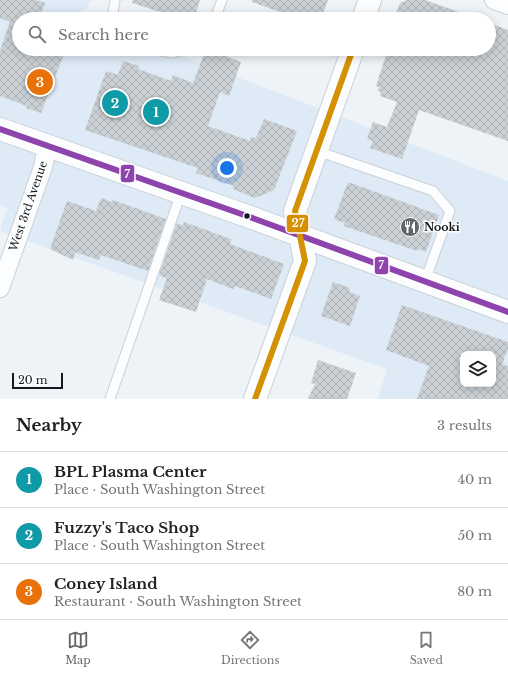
<!DOCTYPE html>
<meta charset="utf-8">
<style>
:root{--surface:#fff;--page:#f6f6f6;--text:#222;--muted:#767676;--line:#e0e0e0;--accent:#60656a}
body{margin:0;font-family:"Libre Baskerville",serif;background:var(--page);color:var(--text)}
.controls{position:absolute;right:12px;bottom:12px;display:grid;overflow:hidden;border-radius:8px;box-shadow:0 2px 10px #0003}
.controls button{width:36px;height:36px;display:grid;place-items:center;padding:0;border:0;border-bottom:1px solid var(--line);background:var(--surface);color:var(--text);font:20px sans-serif}
.scale{position:absolute;left:12px;bottom:10px;width:51px;box-sizing:border-box;padding-left:4px;border:2px solid #13191e;border-top:0;font-size:11px;line-height:14px;white-space:nowrap;color:#13191e;-webkit-text-stroke:3px #fff;paint-order:stroke}
.you{position:absolute;left:227px;top:168px;width:14px;height:14px;margin:-10px;border:3px solid #fff;border-radius:50%;background:#1a73e8;box-shadow:0 0 0 6px #1a73e833}
.badge{display:grid;place-items:center;width:26px;height:26px;border-radius:50%;background:var(--accent);color:#fff;font-size:13px;font-weight:700}
.pin{position:absolute;translate:-50% -50%;border:2px solid #fff;box-shadow:0 1px 4px #0006}
.list{margin:0;padding:0;list-style:none}
h2{display:flex;justify-content:space-between;align-items:center;height:52px;margin:0;padding:0 16px;font-size:17px}
h2 small{font-size:13px;font-weight:400;color:var(--muted)}
.list li{display:grid;grid-template-columns:26px 1fr auto;gap:12px;align-items:center;box-sizing:border-box;height:56px;padding:0 16px;border-top:1px solid var(--line)}
.list b{display:block;font-size:15px;white-space:nowrap}
.list p{margin:0;font-size:13px;white-space:nowrap;color:var(--muted)}
.list em{font-size:13px;font-style:normal;color:var(--muted)}
.icon{flex:none;width:22px;height:22px;fill:none;stroke:currentColor;stroke-width:2;stroke-linecap:round;stroke-linejoin:round}
.map{position:relative;flex:none;width:508px;height:399px;overflow:hidden}
.search{position:absolute;background:var(--surface);box-shadow:0 2px 10px #0003;left:12px;right:12px;top:12px;height:44px;display:flex;align-items:center;gap:10px;box-sizing:border-box;padding:0 14px;border-radius:22px;color:var(--muted);font-size:15px}
.sheet{height:220px;background:var(--surface)}
nav{display:flex;justify-content:space-around;align-items:center;box-sizing:border-box;height:56px;border-top:1px solid var(--line);background:var(--surface);font-size:11px;color:var(--muted)}
nav a{display:grid;justify-items:center;gap:2px}
nav .on{color:var(--accent)}
.map>svg:first-child{display:block}
.built{fill:#deeaf6;fill-rule:evenodd}
.building{fill:url(#building-cross-hatch);fill-rule:evenodd}
.lines{fill:none;stroke-linecap:round;stroke-linejoin:round}
.service-casing{stroke:#cbd0d6;stroke-width:11}
.minor-casing{stroke:#cbd0d6;stroke-width:20}
.tertiary-casing{stroke:#cbd0d6;stroke-width:24}
.service{stroke:#fcfdfe;stroke-width:9}
.minor{stroke:#fcfdfe;stroke-width:18}
.tertiary{stroke:#fcfdfe;stroke-width:22}
.bus-1-casing{stroke:#fff;stroke-width:9}
.bus-2-casing{stroke:#fff;stroke-width:9}
.bus-1{stroke:#8e44ad;stroke-width:6}
.bus-2{stroke:#d59104;stroke-width:6}
.bus-dot{fill:#13191e;stroke:#fff;stroke-width:1.5}
.labels{text-anchor:middle;stroke-width:3;stroke-linejoin:round;paint-order:stroke}
.street-label{font-size:11px;fill:#13191e;stroke:#fff}
.poi-label{font-size:11px;font-weight:bold;fill:#13191e;stroke:#fff;text-anchor:start}
.line-badge{stroke:#fff;stroke-width:1.5}
.badge-label{font-size:11px;text-anchor:middle;font-weight:bold;fill:#fff}
</style>
<div class="map">
<svg width="508" height="399" viewBox="0 0 508 399">
<defs>
<pattern id="building-cross-hatch" width="8" height="8" patternUnits="userSpaceOnUse"><rect width="8" height="8" fill="#cad0d4"/><path d="M0 0l8 8M0 8l8-8" fill="none" stroke="#adb2b6"/></pattern>
</defs>
<rect width="100%" height="100%" fill="#eef3f8"/>
<!-- built -->
<path class="built" d="M0,0H90L86,10L82,9L79,16L86,19H19V49H164L508,181V399H378L387,369L0,231L7,208L0,205ZM463,354H493V384H463Z"/>
<!-- building -->
<path class="building" d="M0,0H36L45,3L39,19H19V49H66L41,113L26,108L27,106L0,96V51L10,22L0,18Z
M133,0H200L194,19H182L132,3Z
M252,0H328L321,19H300L252,2Z
M407,0H425L473,17V19H394L400,3Z
M489,23L508,30V141L419,110L402,159L370,148L373,141L367,139L373,122L387,127L397,102L380,96L381,92L378,91L379,87L376,86L388,49H489Z
M206,49L241,62L229,96L220,92L208,126L250,141L251,137L256,138L264,119L297,131L274,190L255,198L233,189L234,186L196,173L198,168L85,130L106,71L118,75L123,61L139,66L138,69L171,81L173,75L193,83Z
M348,182L439,215L426,252L418,249L417,251L344,226L345,223L334,219Z
M101,198L112,202L113,200L166,219L148,271L101,255L99,260L75,252L73,260L50,249L67,201L96,211Z
M184,222L231,239L230,244L284,264L271,299L235,286L233,289L207,279L196,312L159,300L167,278L159,275L177,223L183,226Z
M333,282L350,288L349,292L360,296L350,326L321,316Z
M402,305L508,342V349L502,364L508,366V399H417L429,366L386,350ZM463,354H493V384H463Z
M318,360L356,373L347,399H308L315,384L311,383Z"/>
<g class="lines">
<defs>
<path id="service" d="M112,19L115,0
M215,19L222,0
M150,49L173,53L185,49
M317,151L433,191L450,211L425,281
M110,399L181,193"/>
<path id="minor" d="M494,0L508,5
M0,288L43,167L47,147"/>
<path id="tertiary" d="M363,19L370,0
M0,129L247,216L508,312
M255,399L305,261L295,211L353,49"/>
</defs>
<!-- service casing -->
<use href="#service" class="service-casing"/>
<!-- minor casing -->
<use href="#minor" class="minor-casing"/>
<!-- tertiary casing -->
<use href="#tertiary" class="tertiary-casing"/>
<!-- service -->
<use href="#service" class="service"/>
<!-- minor -->
<use href="#minor" class="minor"/>
<!-- tertiary -->
<use href="#tertiary" class="tertiary"/>
<defs>
<path id="bus-1" d="M0,129L247,216L508,312"/>
<path id="bus-2" d="M255,399L305,261L295,211L353,49"/>
</defs>
<!-- bus-1 casing -->
<use href="#bus-1" class="bus-1-casing"/>
<!-- bus-2 casing -->
<use href="#bus-2" class="bus-2-casing"/>
<!-- bus-1 -->
<use href="#bus-1" class="bus-1"/>
<!-- bus-2 -->
<use href="#bus-2" class="bus-2"/>
</g>
<!-- icons -->
<defs>
<symbol id="restaurant-disc" viewBox="-11 -11 22 22"><circle r="9.5" fill="#60656a" stroke="#fff"/><path d="M-5-6h1v4h1v-4h1v4h1v-4h1v5L-1.5 .5V6h-2V.5L-5-1ZM5-6V6H3V1.5H1.5Q1.5-4 5-6Z" fill="#fff"/></symbol>
</defs>
<g fill-rule="evenodd">
<use href="#restaurant-disc" x="399" y="216" width="22" height="22"/>
</g>
<!-- markers -->
<circle class="bus-dot" cx="247" cy="216" r="3.5"/>
<g class="labels">
<!-- street labels -->
<g class="street-label">
<text transform="translate(28 206) rotate(-71)" y="4">West 3rd Avenue</text>
</g>
<!-- poi labels -->
<g class="poi-label">
<text x="424" y="231">Nooki</text>
</g>
</g>
<g class="line-badge">
<rect x="120" y="164" width="15" height="19" rx="4" fill="#8e44ad"/>
<rect x="286" y="214" width="23" height="19" rx="4" fill="#d59104"/>
<rect x="374" y="256" width="15" height="19" rx="4" fill="#8e44ad"/>
</g>
<g class="badge-label">
<text x="127" y="178">7</text>
<text x="298" y="227">27</text>
<text x="381" y="269">7</text>
</g>
</svg>
<div class="controls">
<button><svg class="icon" aria-label="layers" viewBox="0 0 24 24"><path d="M12 4l9 5-9 5-9-5zM3 14l9 5 9-5"/></svg></button>
</div>
<div class="scale">20 m</div>
<div class="you"></div>
<div class="pin badge" style="left:156px;top:112px;background:#0f9aa8">1</div>
<div class="pin badge" style="left:115px;top:103px;background:#0f9aa8">2</div>
<div class="pin badge" style="left:40px;top:82px;background:#e8710a">3</div>
<div class="search"><svg class="icon" aria-label="search" viewBox="0 0 24 24"><circle cx="10" cy="10" r="6"/><path d="M15 15l6 6"/></svg>Search here</div>
</div>
<section class="sheet">
<h2>Nearby<small>3 results</small></h2>
<ul class="list">
<li><span class="badge" style="background:#0f9aa8">1</span><div><b>BPL Plasma Center</b><p>Place · South Washington Street</p></div><em>40 m</em></li>
<li><span class="badge" style="background:#0f9aa8">2</span><div><b>Fuzzy's Taco Shop</b><p>Place · South Washington Street</p></div><em>50 m</em></li>
<li><span class="badge" style="background:#e8710a">3</span><div><b>Coney Island</b><p>Restaurant · South Washington Street</p></div><em>80 m</em></li>
</ul>
</section>
<nav>
<a class="on"><svg class="icon" aria-label="map" viewBox="0 0 24 24"><path d="M3 6l6-2 6 2 6-2v14l-6 2-6-2-6 2zM9 4v14M15 6v14"/></svg>Map</a>
<a><svg class="icon" aria-label="directions" viewBox="0 0 24 24"><path d="M12 3l9 9-9 9-9-9zM9 14v-3h6M13 9l2 2-2 2"/></svg>Directions</a>
<a><svg class="icon" aria-label="saved" viewBox="0 0 24 24"><path d="M7 4h10v16l-5-4-5 4z"/></svg>Saved</a>
</nav>
